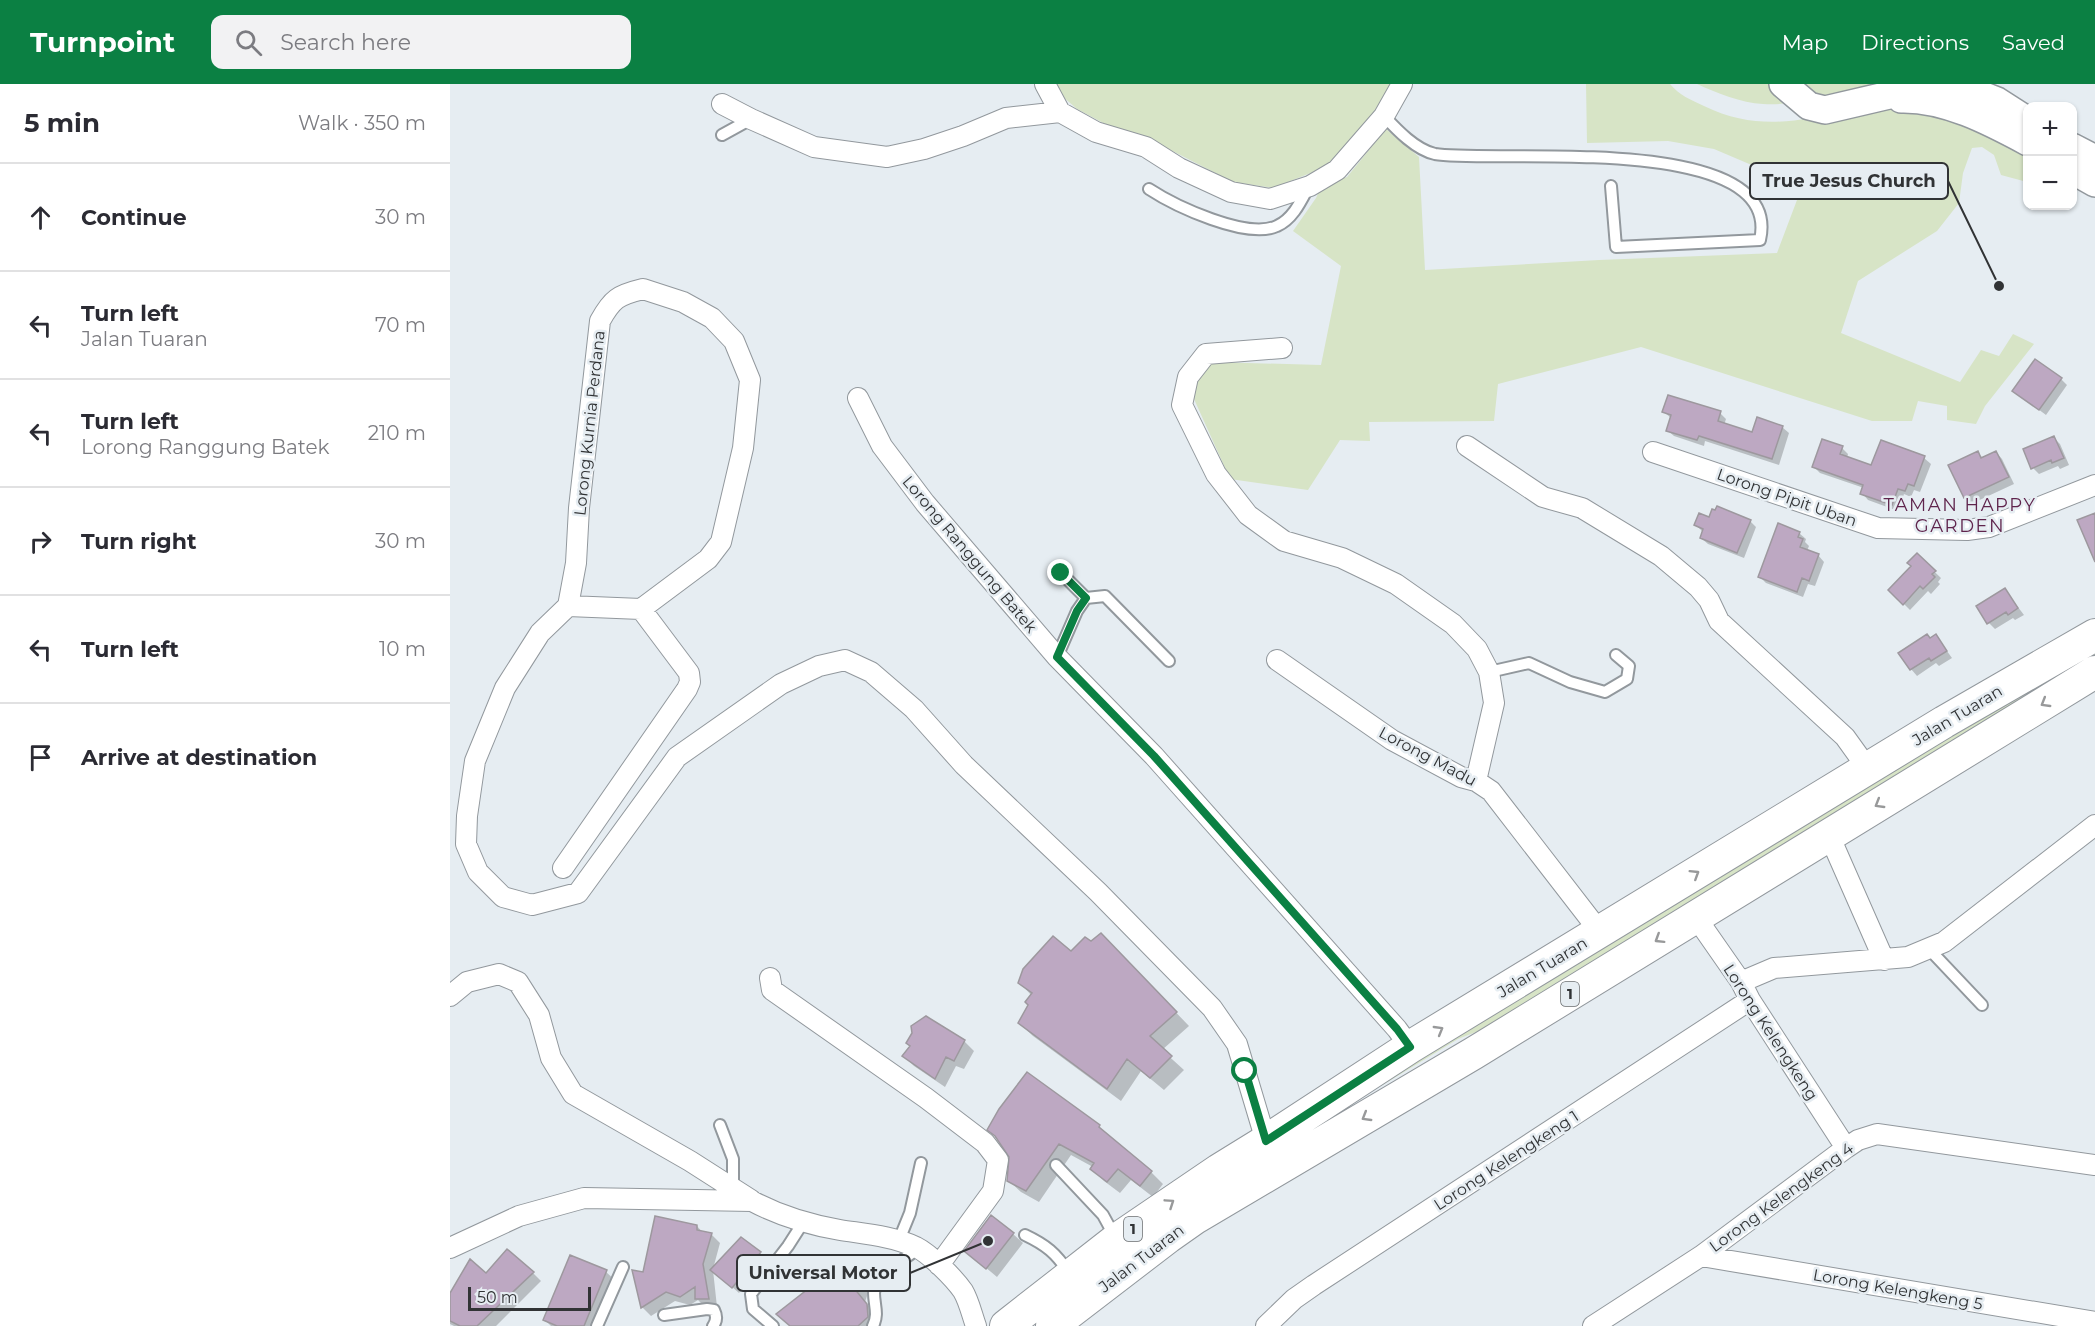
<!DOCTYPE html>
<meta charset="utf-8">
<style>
:root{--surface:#fff;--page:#f2f2f3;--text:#2b2b33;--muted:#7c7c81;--line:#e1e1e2;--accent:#0b8043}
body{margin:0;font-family:Montserrat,sans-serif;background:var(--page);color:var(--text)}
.controls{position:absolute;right:18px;top:18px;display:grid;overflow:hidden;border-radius:12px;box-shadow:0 2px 4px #0004}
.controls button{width:54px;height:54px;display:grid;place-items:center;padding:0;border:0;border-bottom:2px solid var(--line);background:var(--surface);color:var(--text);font:30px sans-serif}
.scale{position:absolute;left:18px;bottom:15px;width:123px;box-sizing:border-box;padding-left:6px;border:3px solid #313335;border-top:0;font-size:16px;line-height:21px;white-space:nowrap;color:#313335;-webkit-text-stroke:4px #e6edf2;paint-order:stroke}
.stop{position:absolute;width:18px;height:18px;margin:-14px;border:4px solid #0b8043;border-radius:50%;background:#fff}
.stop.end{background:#0b8043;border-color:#fff;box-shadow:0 2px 6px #0008}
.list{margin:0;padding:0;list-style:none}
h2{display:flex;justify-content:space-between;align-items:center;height:78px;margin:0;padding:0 24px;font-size:26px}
h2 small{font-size:20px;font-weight:400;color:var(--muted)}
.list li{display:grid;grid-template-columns:39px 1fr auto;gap:18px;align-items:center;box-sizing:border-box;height:108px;padding:0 24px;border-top:2px solid var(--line)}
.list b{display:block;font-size:22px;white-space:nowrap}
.list p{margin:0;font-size:20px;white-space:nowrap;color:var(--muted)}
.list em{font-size:20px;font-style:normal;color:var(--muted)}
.icon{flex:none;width:33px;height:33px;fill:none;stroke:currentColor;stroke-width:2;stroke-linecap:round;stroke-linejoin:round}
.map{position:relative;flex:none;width:1645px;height:1242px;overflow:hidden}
header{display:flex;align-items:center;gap:36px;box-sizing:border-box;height:84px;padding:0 30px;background:var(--accent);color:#fff}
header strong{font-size:28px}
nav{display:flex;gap:33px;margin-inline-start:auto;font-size:21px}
.search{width:420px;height:54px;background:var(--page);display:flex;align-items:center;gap:15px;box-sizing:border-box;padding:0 21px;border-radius:12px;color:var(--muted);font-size:22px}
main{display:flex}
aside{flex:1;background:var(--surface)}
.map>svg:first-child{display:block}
.green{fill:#d7e4c6}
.shadow{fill:#0003}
.building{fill:#bda8c2;stroke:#9d989e;stroke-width:1.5}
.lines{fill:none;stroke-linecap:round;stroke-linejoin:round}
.lane-casing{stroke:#92989d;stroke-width:14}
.street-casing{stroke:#92989d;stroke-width:22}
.secondary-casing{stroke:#92989d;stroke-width:30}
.primary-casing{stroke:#92989d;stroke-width:34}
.lane{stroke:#fff;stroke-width:10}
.street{stroke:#fff;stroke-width:20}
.secondary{stroke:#fff;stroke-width:27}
.primary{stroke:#fff;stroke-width:32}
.oneway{stroke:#98999a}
.route{stroke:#0b8043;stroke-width:8}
.labels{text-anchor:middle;stroke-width:5;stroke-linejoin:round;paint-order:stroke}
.shield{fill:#e6edf2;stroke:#676b6e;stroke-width:1.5}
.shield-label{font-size:15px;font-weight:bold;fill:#313335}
.street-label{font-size:16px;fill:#313335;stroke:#e6edf2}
.neighbourhood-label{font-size:18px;letter-spacing:1.5px;fill:#5f244c;stroke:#e6edf2}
.leader{fill:none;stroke:#313335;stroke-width:2}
.callout-dot{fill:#313335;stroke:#e6edf2;stroke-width:2}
.callout{fill:#e6edf2;stroke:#313335;stroke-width:2}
.callout-label{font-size:18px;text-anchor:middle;font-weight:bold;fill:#313335}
</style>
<header>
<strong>Turnpoint</strong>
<div class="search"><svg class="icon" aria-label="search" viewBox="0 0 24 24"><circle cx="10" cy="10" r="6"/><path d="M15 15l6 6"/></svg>Search here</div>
<nav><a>Map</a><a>Directions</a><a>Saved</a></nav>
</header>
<main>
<aside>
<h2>5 min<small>Walk · 350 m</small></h2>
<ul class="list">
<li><svg class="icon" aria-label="ahead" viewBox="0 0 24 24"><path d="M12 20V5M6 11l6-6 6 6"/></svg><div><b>Continue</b></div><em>30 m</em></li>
<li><svg class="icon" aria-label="left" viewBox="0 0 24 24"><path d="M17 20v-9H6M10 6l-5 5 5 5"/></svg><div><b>Turn left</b><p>Jalan Tuaran</p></div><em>70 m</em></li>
<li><svg class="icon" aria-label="left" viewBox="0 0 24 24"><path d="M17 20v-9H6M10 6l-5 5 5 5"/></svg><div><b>Turn left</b><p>Lorong Ranggung Batek</p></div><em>210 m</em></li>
<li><svg class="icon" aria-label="right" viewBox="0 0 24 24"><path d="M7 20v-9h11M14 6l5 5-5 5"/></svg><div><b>Turn right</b></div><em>30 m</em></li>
<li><svg class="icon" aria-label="left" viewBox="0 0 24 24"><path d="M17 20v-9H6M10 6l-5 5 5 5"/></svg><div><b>Turn left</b></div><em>10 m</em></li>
<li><svg class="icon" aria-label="arrive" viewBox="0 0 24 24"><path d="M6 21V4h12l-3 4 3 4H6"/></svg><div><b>Arrive at destination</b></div></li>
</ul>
</aside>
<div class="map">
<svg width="1645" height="1242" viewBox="0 0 1645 1242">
<rect width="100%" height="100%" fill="#e6edf2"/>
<!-- green -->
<path class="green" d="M607,0H942L925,29L878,82L823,104L783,98L697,54L657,41L627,25L612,12Z
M1136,0H1220C1229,11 1241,16 1254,22C1330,59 1388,20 1463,16C1469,16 1551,46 1557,50C1560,52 1563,57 1566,61C1576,73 1577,82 1577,98L1551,91L1544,71L1532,63L1522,64L1513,89L1509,119L1487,147L1408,197L1391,249L1510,298L1531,266L1549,272L1563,250L1584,260L1535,322L1526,340L1497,336V322L1468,317L1462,337H1422L1191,263L1048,300L1044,337L919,338L920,357L890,356L858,406L780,395L744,315L746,293L763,278L871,281L891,182L843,147L866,114L872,101L897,93L936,45L969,73L975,186L1149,176L1327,169L1347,116L1311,85L1264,65L1218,57L1137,59Z
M1247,0H1427C1390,9 1351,22 1313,20C1291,19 1267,9 1247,0Z
M1645,562V574L1031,946L1008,955L931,1002L928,1001Z"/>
<!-- shadow -->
<path class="shadow" d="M1611,295L1617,301L1596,331L1564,307Z
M1214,328L1270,329L1276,335L1274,341L1303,350L1332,343L1339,349L1329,381L1255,357L1254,362L1224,352L1217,346L1221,334Z
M1603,353L1610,360L1619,381L1610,385L1608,382L1589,390L1583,384Z
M1431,357L1474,374L1481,380L1470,408L1464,406L1461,413L1454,410L1448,427L1418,416L1412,409L1414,404L1370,389L1364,383L1392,364L1398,370L1397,374L1422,383Z
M1546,368L1552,375L1564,400L1521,420L1515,413L1528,369L1533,374Z
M1260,435L1300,437L1306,443L1294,474L1258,460L1251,454L1252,447L1246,441Z
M1349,449L1356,455L1355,458L1359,462L1357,467L1368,471L1374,478L1365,502L1358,500L1353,513L1316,499L1310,493Z
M1467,471L1491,494L1488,498L1490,500L1481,510L1478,507L1460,526L1440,506L1463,482Z
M1555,506L1574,531L1565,536L1563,534L1545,545L1539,539Z
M1486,552L1502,574L1489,582L1486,579L1467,592L1461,585L1480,555Z
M641,858L664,864L739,942L712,966L734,986L714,1006L691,987L671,1017L583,952L569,939L582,912L569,898Z
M514,957L524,967L514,985L506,982L495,1003L464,982L454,972L461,962Z
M577,990L649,1043L701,1088L713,1100L703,1113L681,1096L670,1109L654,1097L642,1085L643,1083L621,1071L589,1118L571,1108L558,1096Z
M247,1142L253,1149L261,1150L270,1159L263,1185L292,1155L317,1175L289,1209L263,1186L267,1223L256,1224L248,1216L240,1221L225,1217L201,1232L193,1224L184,1188L194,1189Z
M563,1150L573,1159L547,1193L516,1167Z
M121,1173L156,1188L166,1197L148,1242H101L94,1235Z
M403,1187L417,1201L419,1206L415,1218L430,1234V1242H340Z
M83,1189L91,1197L46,1242H4L0,1240V1212L36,1191Z"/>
<!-- building -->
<path class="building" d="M1585,275L1612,294L1589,326L1562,307Z
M1218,311L1271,327L1268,337L1302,348L1307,333L1333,342L1322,375L1249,352L1247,356L1216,347L1221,331L1212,328Z
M1604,352L1614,374L1602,379L1601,376L1581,385L1573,365Z
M1372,355L1393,362L1390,370L1421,381L1431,356L1475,372L1464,402L1458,400L1455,407L1448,405L1442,421L1410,410L1413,401L1362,383Z
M1528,367L1531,374L1546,367L1559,393L1514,414L1498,381Z
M1267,422L1301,436L1287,469L1250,454L1253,445L1244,441L1249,429L1259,433L1262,425L1265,426Z
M1645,429V478L1627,436Z
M1328,439L1350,448L1348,453L1353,455L1350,463L1369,470L1359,497L1352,494L1347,508L1308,493Z
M1467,469L1486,487L1482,490L1485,493L1473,505L1470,502L1453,521L1438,506L1461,482L1457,479Z
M1555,504L1568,524L1558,531L1556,528L1537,540L1526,522Z
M1477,550L1480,554L1486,550L1497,567L1481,577L1479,574L1460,586L1448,569Z
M651,849L727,928L700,952L722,972L700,994L677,975L657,1005L568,939L578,921L575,918L582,909L568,899L573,885L603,852L621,867L635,853L641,857Z
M476,932L515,956L504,977L496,973L485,995L452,972L460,962L456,959L462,949L461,942Z
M577,988L650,1041L649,1043L702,1087L690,1102L668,1085L657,1098L640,1085L644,1079L609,1060L576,1107L557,1097L559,1073L545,1052L537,1046L549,1025Z
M541,1131L564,1149L536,1185L514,1167Z
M205,1132L247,1141V1146L262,1149L253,1180L259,1215H245V1203L230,1213L216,1208L191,1224L182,1186L193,1188Z
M291,1153L311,1168L282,1204L260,1186Z
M57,1165L84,1188L27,1242H10L0,1237V1209L20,1175L36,1189Z
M120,1171L157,1186L134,1242H107L93,1236Z
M394,1181L404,1186L407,1196L403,1203L417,1220L418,1233L408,1242H340L326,1230L386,1183Z"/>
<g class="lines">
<defs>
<path id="lane" d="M934,32C947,46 966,66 985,70C1043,80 1335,46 1310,156L1166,163L1161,102
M272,51L301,35
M699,105C725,122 797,156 827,142C843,135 851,117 859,102
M611,489L636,514
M607,573L627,527L636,514L655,512L719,577
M1039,588L1079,579L1120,598L1155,608L1177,595L1179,582L1166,571
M1479,865L1532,921
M270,1041L283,1075V1105
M606,1081L653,1131L665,1153
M575,1151C596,1161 606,1169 619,1189
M449,1156L460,1129L471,1079
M214,1231L257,1225L264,1226C267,1232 267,1237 263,1242
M147,1242L173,1183
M323,1242L303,1225L301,1210L338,1162L354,1137
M423,1242C429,1230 424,1221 424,1209C425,1193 457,1173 469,1164"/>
<path id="street" d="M595,0L610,28L646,48L696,63L729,84L781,108L820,115L860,102L887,86L934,32L952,0
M272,20L301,35L364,63L437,73L474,65L513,52L556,34L610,28
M193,205L233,218L262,234L284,257L300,296L293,364L271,458L258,475L191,525L118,522L126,479L129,424L150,237C162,215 168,211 193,205Z
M832,264L756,270L738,293L732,321L766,390L798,431L834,457L892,474L946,500L1003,540L1027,565L1039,588L1044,619L1026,697
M408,314L432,362L475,419L607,573L704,672L947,945L960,963
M1017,362L1093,413L1132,424L1211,472L1248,503L1259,516L1269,537L1395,653L1418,685
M1203,368L1428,444L1517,446L1539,443L1645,401
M118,522L90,549L55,604L25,677L17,732L16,760L28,788L53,813L82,821L128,809L227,673L331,600L369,582L395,576L421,588L464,625L514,681L648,808L762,924L787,960L816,1057
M827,576L942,656L1011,693L1026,697L1041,707L1150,848
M1379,751L1434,876
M113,784L237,605L240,598L239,589L191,525
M1245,832L1291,898L1300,916L1396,1064
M320,894L322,906L476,1014L535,1059L548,1076L543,1107L489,1181
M1291,898L1324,884L1458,873L1494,858L1645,741
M0,912L17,898L49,890L68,898L89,931L101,974L123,1010L240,1077L301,1116
M0,1164L69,1132L134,1114L302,1117C328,1131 361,1141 390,1146C415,1150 442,1152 466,1163C480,1170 504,1194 513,1207C519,1217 522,1231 526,1242
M1251,1172L1645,1238
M816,1242L844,1215L864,1201L1300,916
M1143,1242L1251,1172L1396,1064L1408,1056L1427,1050L1645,1081"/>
<path id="secondary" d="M1333,0L1359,22L1375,26L1482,1L1514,4L1547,17L1578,37
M1451,15C1495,14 1539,37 1578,58
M1622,63L1645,75
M1622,86L1645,99"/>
<path id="primary" d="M556,1242L666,1156L769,1086L816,1057L960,963L1494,638L1645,551
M602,1242L718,1153L745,1134L1024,969L1645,588"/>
</defs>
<!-- lane casing -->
<use href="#lane" class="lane-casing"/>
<!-- street casing -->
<use href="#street" class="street-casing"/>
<!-- secondary casing -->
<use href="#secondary" class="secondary-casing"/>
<!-- primary casing -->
<use href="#primary" class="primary-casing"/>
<!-- lane -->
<use href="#lane" class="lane"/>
<!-- street -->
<use href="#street" class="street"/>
<!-- secondary -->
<use href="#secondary" class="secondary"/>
<!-- primary -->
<use href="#primary" class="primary"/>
</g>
<!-- one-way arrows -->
<defs><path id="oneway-chevron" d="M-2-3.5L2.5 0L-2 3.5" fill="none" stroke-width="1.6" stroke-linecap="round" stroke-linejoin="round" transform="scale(1.5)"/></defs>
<g class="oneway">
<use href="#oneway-chevron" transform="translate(1595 619) rotate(149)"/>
<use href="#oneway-chevron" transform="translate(1429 720) rotate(149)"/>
<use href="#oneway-chevron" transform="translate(1245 790) rotate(-32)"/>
<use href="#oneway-chevron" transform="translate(1209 855) rotate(148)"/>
<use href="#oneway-chevron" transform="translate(989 946) rotate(-30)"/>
<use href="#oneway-chevron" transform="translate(916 1033) rotate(149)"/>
<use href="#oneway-chevron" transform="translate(720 1119) rotate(-34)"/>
</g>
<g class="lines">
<!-- route -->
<path class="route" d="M611,489L636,514L627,527L607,573L704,672L947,945L960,963L816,1057L795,987"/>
</g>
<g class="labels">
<!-- shield labels -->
<g class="shield">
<rect x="1111" y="898" width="18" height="24" rx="4.5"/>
<rect x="674" y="1133" width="18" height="24" rx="4.5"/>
</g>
<g class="shield-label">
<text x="1120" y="915">1</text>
<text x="683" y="1150">1</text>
</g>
<!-- street labels -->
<g class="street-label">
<text transform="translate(139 339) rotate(-84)" y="6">Lorong Kurnia Perdana</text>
<text transform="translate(1337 413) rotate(19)" y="6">Lorong Pipit Uban</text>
<text transform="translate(520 470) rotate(50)" y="6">Lorong Ranggung Batek</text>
<text transform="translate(1507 631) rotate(-31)" y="6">Jalan Tuaran</text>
<text transform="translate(978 672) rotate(28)" y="6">Lorong Madu</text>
<text transform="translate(1092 883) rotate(-31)" y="6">Jalan Tuaran</text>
<text transform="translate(1321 948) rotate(57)" y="6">Lorong Kelengkeng</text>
<text transform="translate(1056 1076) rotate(-33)" y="6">Lorong Kelengkeng 1</text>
<text transform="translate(1331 1113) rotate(-36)" y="6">Lorong Kelengkeng 4</text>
<text transform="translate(691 1174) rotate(-37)" y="6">Jalan Tuaran</text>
<text transform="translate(1448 1205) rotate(10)" y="6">Lorong Kelengkeng 5</text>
</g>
<!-- neighbourhood labels -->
<g class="neighbourhood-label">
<text x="1510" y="427">TAMAN HAPPY<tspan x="1510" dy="21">GARDEN</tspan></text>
</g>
</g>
<!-- callouts -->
<path class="leader" d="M1549 202L1498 97M538 1157L460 1189"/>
<g class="callout-dot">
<circle cx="1549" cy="202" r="6"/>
<circle cx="538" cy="1157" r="6"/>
</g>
<g class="callout">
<rect x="1300" y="79" width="198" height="36" rx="6"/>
<rect x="287" y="1171" width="173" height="36" rx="6"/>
</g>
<g class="callout-label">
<text x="1399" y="103">True Jesus Church</text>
<text x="373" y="1195">Universal Motor</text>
</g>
</svg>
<div class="controls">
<button>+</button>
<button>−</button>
</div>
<div class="scale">50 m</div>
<div class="stop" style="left:795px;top:987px"></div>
<div class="stop end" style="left:611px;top:489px"></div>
</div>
</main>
